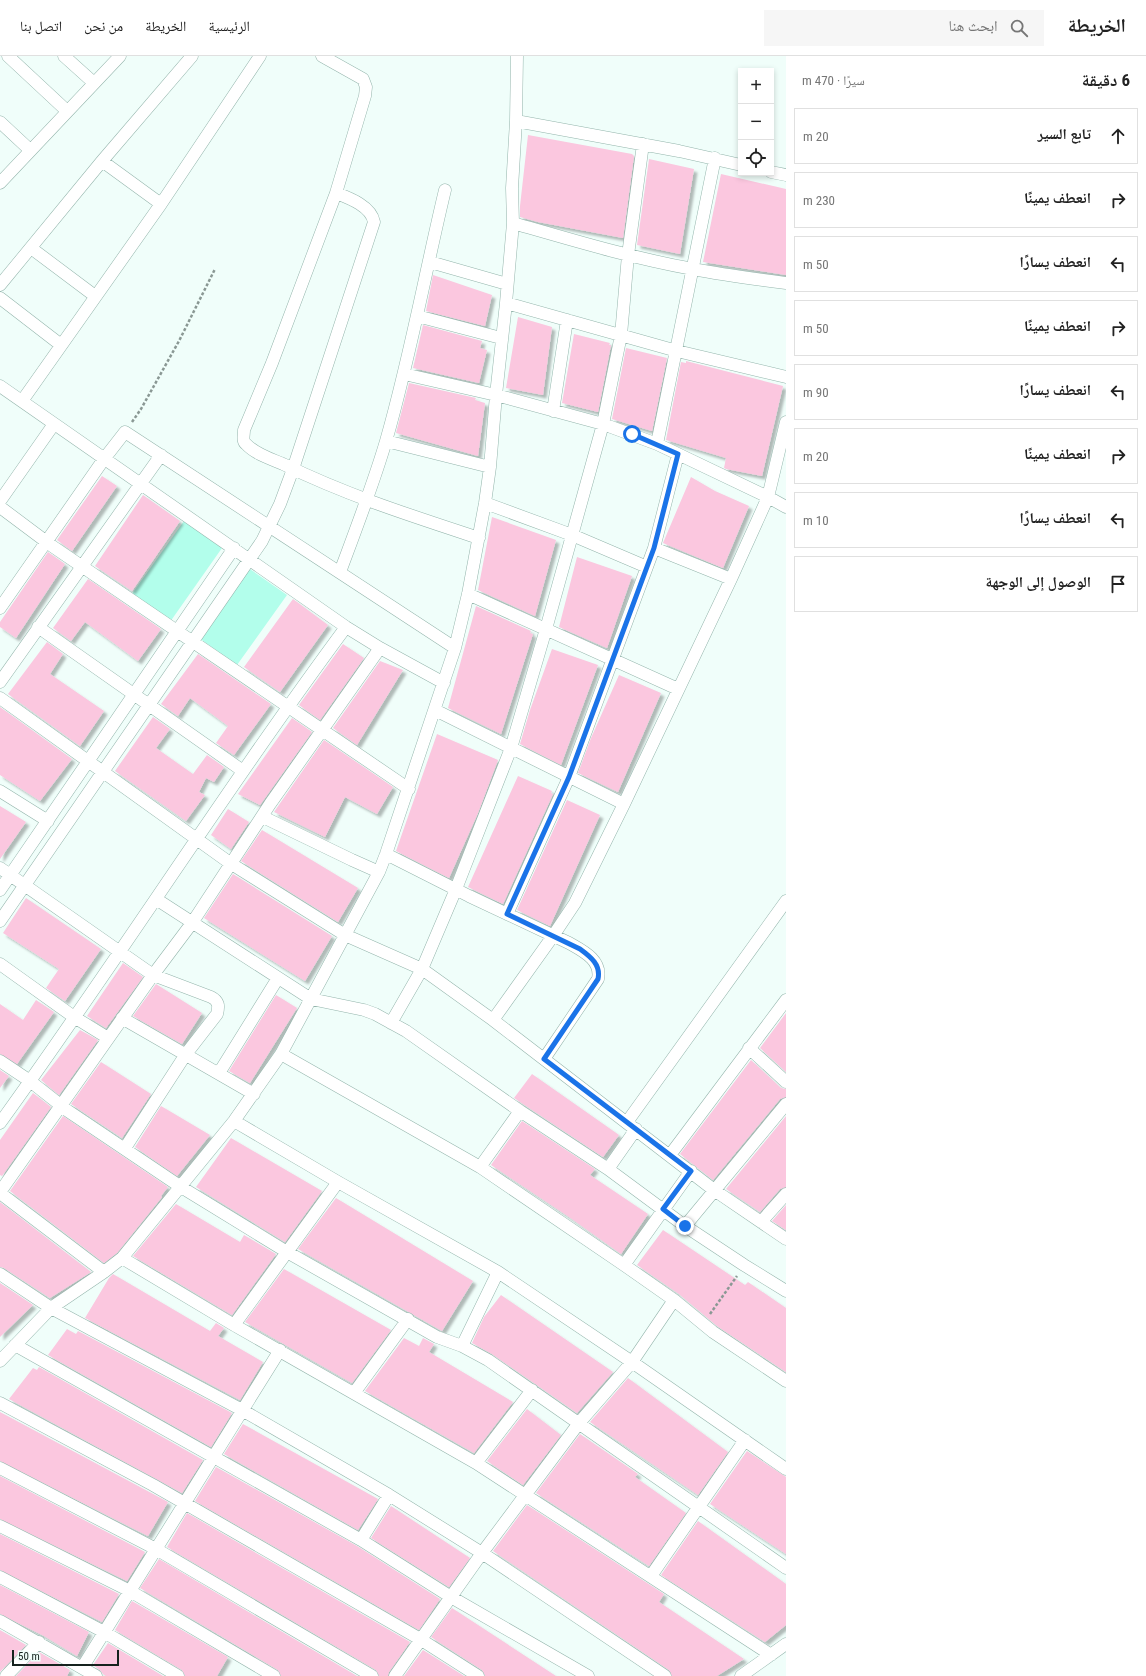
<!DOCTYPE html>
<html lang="ar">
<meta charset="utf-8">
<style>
:root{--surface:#fff;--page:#f6f6f6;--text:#222;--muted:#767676;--line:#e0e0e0}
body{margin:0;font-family:"Roboto Condensed","Noto Naskh Arabic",sans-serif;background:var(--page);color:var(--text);direction:rtl}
.controls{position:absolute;right:12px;top:12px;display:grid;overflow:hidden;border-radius:0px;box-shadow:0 2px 6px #0003}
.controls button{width:36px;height:36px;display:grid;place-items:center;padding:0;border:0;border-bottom:1px solid var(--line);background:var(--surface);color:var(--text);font:20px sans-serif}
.scale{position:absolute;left:12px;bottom:10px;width:107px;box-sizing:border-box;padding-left:4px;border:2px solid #15221e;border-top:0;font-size:11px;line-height:14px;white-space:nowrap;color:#15221e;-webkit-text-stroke:3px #f0fefa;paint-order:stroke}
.stop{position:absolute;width:12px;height:12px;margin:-9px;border:3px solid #1a73e8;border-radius:50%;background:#fff}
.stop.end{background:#1a73e8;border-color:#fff;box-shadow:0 1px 4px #0008}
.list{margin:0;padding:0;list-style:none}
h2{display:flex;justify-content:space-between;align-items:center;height:52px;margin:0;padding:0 16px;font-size:17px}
h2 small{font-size:13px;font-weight:400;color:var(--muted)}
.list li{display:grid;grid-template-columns:26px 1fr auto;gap:12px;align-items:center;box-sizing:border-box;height:56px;margin:0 8px 8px;padding:0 8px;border:1px solid var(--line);border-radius:0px}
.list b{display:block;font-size:15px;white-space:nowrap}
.list em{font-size:13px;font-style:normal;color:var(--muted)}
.icon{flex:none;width:22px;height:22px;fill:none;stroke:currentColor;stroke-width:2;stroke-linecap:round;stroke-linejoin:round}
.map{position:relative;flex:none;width:786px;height:1620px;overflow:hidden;direction:ltr}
header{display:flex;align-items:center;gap:24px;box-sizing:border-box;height:56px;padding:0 20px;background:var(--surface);border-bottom:1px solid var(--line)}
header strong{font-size:19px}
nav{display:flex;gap:22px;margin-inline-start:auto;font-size:14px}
.search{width:280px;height:36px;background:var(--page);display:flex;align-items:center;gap:10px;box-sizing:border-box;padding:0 14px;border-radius:0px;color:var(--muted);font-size:15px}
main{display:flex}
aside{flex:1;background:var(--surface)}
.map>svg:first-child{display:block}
.green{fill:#b2feeb}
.building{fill:#fbc7df;filter:url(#shadow)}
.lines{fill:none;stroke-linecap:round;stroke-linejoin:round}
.minor-casing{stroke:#94b5ac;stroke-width:13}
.path{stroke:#8a9894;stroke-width:2.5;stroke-dasharray:3 2;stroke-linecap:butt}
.minor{stroke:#fff;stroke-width:12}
.route{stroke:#1a73e8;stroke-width:5}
</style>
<header>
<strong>الخريطة</strong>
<div class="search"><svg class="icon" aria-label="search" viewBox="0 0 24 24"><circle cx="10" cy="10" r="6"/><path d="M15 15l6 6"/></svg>ابحث هنا</div>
<nav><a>الرئيسية</a><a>الخريطة</a><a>من نحن</a><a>اتصل بنا</a></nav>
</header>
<main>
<aside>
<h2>6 دقيقة<small>سيرًا · 470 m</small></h2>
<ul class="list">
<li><svg class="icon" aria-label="ahead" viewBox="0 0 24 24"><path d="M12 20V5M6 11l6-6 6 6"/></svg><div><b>تابع السير</b></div><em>20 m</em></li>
<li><svg class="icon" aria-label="right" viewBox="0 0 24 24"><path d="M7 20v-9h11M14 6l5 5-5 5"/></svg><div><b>انعطف يمينًا</b></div><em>230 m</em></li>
<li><svg class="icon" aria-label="left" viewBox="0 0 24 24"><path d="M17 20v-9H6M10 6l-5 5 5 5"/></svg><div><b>انعطف يسارًا</b></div><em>50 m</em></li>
<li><svg class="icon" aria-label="right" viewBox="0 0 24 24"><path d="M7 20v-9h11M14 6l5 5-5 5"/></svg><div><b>انعطف يمينًا</b></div><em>50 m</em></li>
<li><svg class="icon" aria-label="left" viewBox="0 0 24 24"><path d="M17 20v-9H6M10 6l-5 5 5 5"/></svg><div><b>انعطف يسارًا</b></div><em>90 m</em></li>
<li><svg class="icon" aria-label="right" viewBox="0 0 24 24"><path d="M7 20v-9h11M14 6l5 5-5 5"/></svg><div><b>انعطف يمينًا</b></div><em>20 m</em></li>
<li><svg class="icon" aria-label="left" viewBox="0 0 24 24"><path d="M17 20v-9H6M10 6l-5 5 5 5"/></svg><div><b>انعطف يسارًا</b></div><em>10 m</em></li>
<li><svg class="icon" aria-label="arrive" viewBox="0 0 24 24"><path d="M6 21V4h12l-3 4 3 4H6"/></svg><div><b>الوصول إلى الوجهة</b></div></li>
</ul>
</aside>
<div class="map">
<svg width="786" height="1620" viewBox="0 0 786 1620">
<defs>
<filter id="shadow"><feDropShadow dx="3.5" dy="3.5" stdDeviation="1" flood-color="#0004"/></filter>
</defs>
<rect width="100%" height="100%" fill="#f0fefa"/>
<!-- green -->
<path class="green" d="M184,465L222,492L170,566L131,539Z
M247,511L287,539L237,609L199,582Z"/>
<!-- building -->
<path class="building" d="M528,79L632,98L634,100L623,182L538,166L520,161V150Z
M649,103L694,113L680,198L637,189Z
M721,118L786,133V219L703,206Z
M433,219L492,239L485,270L426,255Z
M518,261L552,271L543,339L506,332Z
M423,269L482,285L480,292L487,294L479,327L413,312Z
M574,278L610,287L609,289H611L598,356L562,347Z
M626,292L667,302L652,375L612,363Z
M686,305L783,330L762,420L726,413L724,412L726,402L666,384L681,306L686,307Z
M409,327L476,342L475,344L485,347L478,400L396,377Z
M102,420L117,430L72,495L57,484Z
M691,421L715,435L749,450L723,512L663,487Z
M143,439L180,465L132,535L95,510Z
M492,461L556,484L535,560L478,534Z
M48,496L65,508L16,582L0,571V566Z
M577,501L632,520L607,592L559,571Z
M88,523L161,573L138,605L85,566L71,585L53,572Z
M293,543L328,569L280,636L244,611Z
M476,550L531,575L530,577L533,578L501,678L448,652Z
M47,586L63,598L50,618L104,655L80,690L8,638Z
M343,588L364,602L320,664L299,649Z
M552,593L598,609L561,709L520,688L530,654Z
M198,598L271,648L234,699L216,687L228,670L190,642L178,660L161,648Z
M380,605L403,614L357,689L333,672Z
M619,619L661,637L618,736L578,717L591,682Z
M0,651L72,703L40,745L0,719Z
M153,661L170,673L156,692L193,718L207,699L224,711L214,726L206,722L199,736L205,739L186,765L115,715Z
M292,662L312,676L260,749L238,738Z
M437,678L498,704L478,757L449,822L396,795Z
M324,684L393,731L377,758L345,741L325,781L274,756Z
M518,720L552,735L551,737L553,738L503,848L468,831Z
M567,744L600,759L550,870L517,854Z
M0,750L26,766L0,803Z
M228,753L249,766L231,793L211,779Z
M262,774L358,832L338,866L241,805Z
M233,818L332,880L305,925L204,862Z
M26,842L101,893L65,945L46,932L59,913L3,877Z
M123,907L143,921L106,972L87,960Z
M156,928L202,957L182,988L133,960Z
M276,939L297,952L250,1027L229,1015Z
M36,944L54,956L17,1008L0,998V948L23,964Z
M786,957V1016L760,992Z
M80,974L98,984L59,1039L41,1024Z
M751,1004L781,1032L786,1033V1041L780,1043L713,1124L680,1098Z
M101,1006L151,1038L122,1082L71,1048Z
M0,1014L9,1020L0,1032Z
M532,1018L619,1079L603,1101L514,1042Z
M33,1037L51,1051L2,1120L0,1119V1084Z
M161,1050L210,1079L177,1120L135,1091Z
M63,1060L168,1131L161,1140L162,1141L117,1197L104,1207L10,1135Z
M786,1060V1131L780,1133L760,1156L726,1133Z
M522,1065L595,1113L590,1119L648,1158L621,1198L569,1161L491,1109Z
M231,1082L322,1135L285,1186L196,1131Z
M336,1142L473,1225L442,1275L298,1193Z
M0,1146L91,1216L50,1242L4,1212L0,1211Z
M176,1148L240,1186L244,1179L276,1198L232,1259L133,1200Z
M786,1149V1174L772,1165Z
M663,1174L745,1229L748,1226L786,1252V1316L717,1270L679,1238L637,1209Z
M284,1213L391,1274L352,1327L245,1266Z
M113,1218L210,1275L216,1267L224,1272L218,1280L263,1306L240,1344L85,1262L109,1222Z
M0,1227L33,1249L0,1281Z
M501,1239L613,1316L577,1357L492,1298L472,1287L484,1261Z
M67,1273L76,1278L78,1275L232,1357L211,1391L48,1299Z
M404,1282L419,1290L423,1282L434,1288L429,1296L513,1346L474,1397L365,1335Z
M39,1311L203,1404L182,1437L9,1343L33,1312L37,1314Z
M628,1322L728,1396L698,1439L590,1366Z
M527,1353L561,1379L523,1429L487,1405Z
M0,1356L168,1446L148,1480L0,1405Z
M243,1368L378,1443L358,1474L224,1398Z
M580,1378L638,1418L635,1421L686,1457L649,1510L536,1437Z
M747,1395L786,1421V1498L710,1448Z
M216,1411L357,1490L440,1543L419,1574L195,1445Z
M0,1420L145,1496L127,1525L0,1463Z
M527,1449L664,1538L659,1546L744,1603L717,1620H672L669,1614L493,1495Z
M391,1450L470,1502L449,1531L371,1482Z
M187,1457L410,1586L389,1616L388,1620H379L376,1614L167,1491Z
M698,1465L786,1528V1569L765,1586L661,1519Z
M0,1478L119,1538L102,1566L0,1514Z
M159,1503L357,1620H281L278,1614L140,1532Z
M0,1529L89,1576L77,1600L44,1580L0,1558Z
M132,1545L228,1601L217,1620H185L182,1614L115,1574Z
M452,1552L556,1620H485L482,1614L431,1581Z
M0,1574L26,1589L0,1616Z
M108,1587L163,1620H106L103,1618L100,1614L93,1609Z
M423,1594L464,1620H404Z
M39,1596L70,1614L67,1620H16Z"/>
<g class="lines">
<defs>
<path id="minor" d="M8,0L67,55
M64,0L94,27
M322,0L363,23L366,31L365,40L336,137L272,307L244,374C244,379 242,385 246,388C255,398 271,403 283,408C346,439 412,460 479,482
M516,65L679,95L741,109
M0,66L30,94
M102,105L161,148
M771,116L786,119
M0,127L120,0
M513,167C572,184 632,202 693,213C724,219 755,223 786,227
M31,192L95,240
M430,206L507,228
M0,229L102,105L192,0
M0,242L61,289
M506,247L677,295L786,321
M417,260L501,282
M404,318L496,339L603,368L657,388L768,441L786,451
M0,330L346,571L380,592L444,627
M22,345L161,148L260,0
M553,355L567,264
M386,385L490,411
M657,388L715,102
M0,445L54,368
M485,447L572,479L647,511
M0,451L52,490L409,733
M654,492L731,523
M340,516C356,473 373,429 386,385C410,302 425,217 445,134
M468,538L678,633
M0,552L104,403L125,376L455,592
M38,571L243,715
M0,626L161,399
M0,642L230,807L345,879L422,913L493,964L714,1134L786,1183
M435,654L624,748
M0,735L48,765
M263,761L352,804L379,816
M386,798L469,840L569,887C583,895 602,904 598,923L544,1003
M0,812L153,919L192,867L270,748L380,592
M0,834L234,492
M156,843L311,943L364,954L375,958L406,975L520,1055L608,1113L685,1170L744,1209L786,1235
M507,858L569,721L654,492L678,398
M0,865L262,485L280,448L293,413L374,166C371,150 349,142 336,137
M0,908L74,961L108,982
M122,962L254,1038
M493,964L553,880L575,847L624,748L731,523L768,441L786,366
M391,967L422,913L456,833L511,692L546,573L603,368L621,279L628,199L643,88
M749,992L786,1026
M281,998L480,1111L624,1209L674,1244L713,1276L786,1325
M0,1005L30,1025L68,1055L181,1131L287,1196L437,1281L462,1290L488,1304L786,1512
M219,1017L278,922
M234,1065L338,1126L498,1216L632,1306L786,1413
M627,1066L786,845
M0,1067C118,904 226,733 346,571
M670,1099L786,944
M480,1111L520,1055
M608,1113L636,1073
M0,1136L153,919L211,941C219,945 219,950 217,958L186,998L125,1092
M0,1137L104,1216
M761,1166L786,1138
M685,1170L786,1048
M122,1202L234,1269L476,1407L771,1599
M624,1209L691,1115
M0,1218L51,1252L242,1354L389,1439L482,1497L665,1620
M234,1269L338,1126
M15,1289L361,1484L451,1541L588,1620
M462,1290L498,1216
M0,1305L51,1252L104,1216L122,1202L234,1065L281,998L379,816L386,798L455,592L468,538L485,447L490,411L496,339L506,247L513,167L512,132L516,65L517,0
M354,1337L408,1263
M0,1347L153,1429L420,1583L478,1620
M476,1407L532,1334
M0,1412L156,1493L372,1620
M0,1470L130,1535L274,1620
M361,1484L389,1439
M651,1520L745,1384
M0,1521L104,1576L178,1620
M0,1565L96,1620
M82,1612L280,1294
M6,1620L39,1586
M395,1620L482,1497L579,1367L632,1306L674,1244
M741,1620L786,1588"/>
</defs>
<!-- minor casing -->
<use href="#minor" class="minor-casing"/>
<!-- path -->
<path class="path" d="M132,366L141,353L179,285L215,213
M710,1258L737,1220"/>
<!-- minor -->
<use href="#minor" class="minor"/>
</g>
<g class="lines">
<!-- route -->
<path class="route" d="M632,378L678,398L654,492L569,721L507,858L580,893C591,901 601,909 598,923L544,1003L691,1115L663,1153L685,1170"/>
</g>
</svg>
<div class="controls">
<button>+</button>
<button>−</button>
<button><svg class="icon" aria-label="locate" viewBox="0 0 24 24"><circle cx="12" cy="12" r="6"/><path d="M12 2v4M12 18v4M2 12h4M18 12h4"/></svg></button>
</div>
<div class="scale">50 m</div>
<div class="stop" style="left:632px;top:378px"></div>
<div class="stop end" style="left:685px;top:1170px"></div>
</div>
</main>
